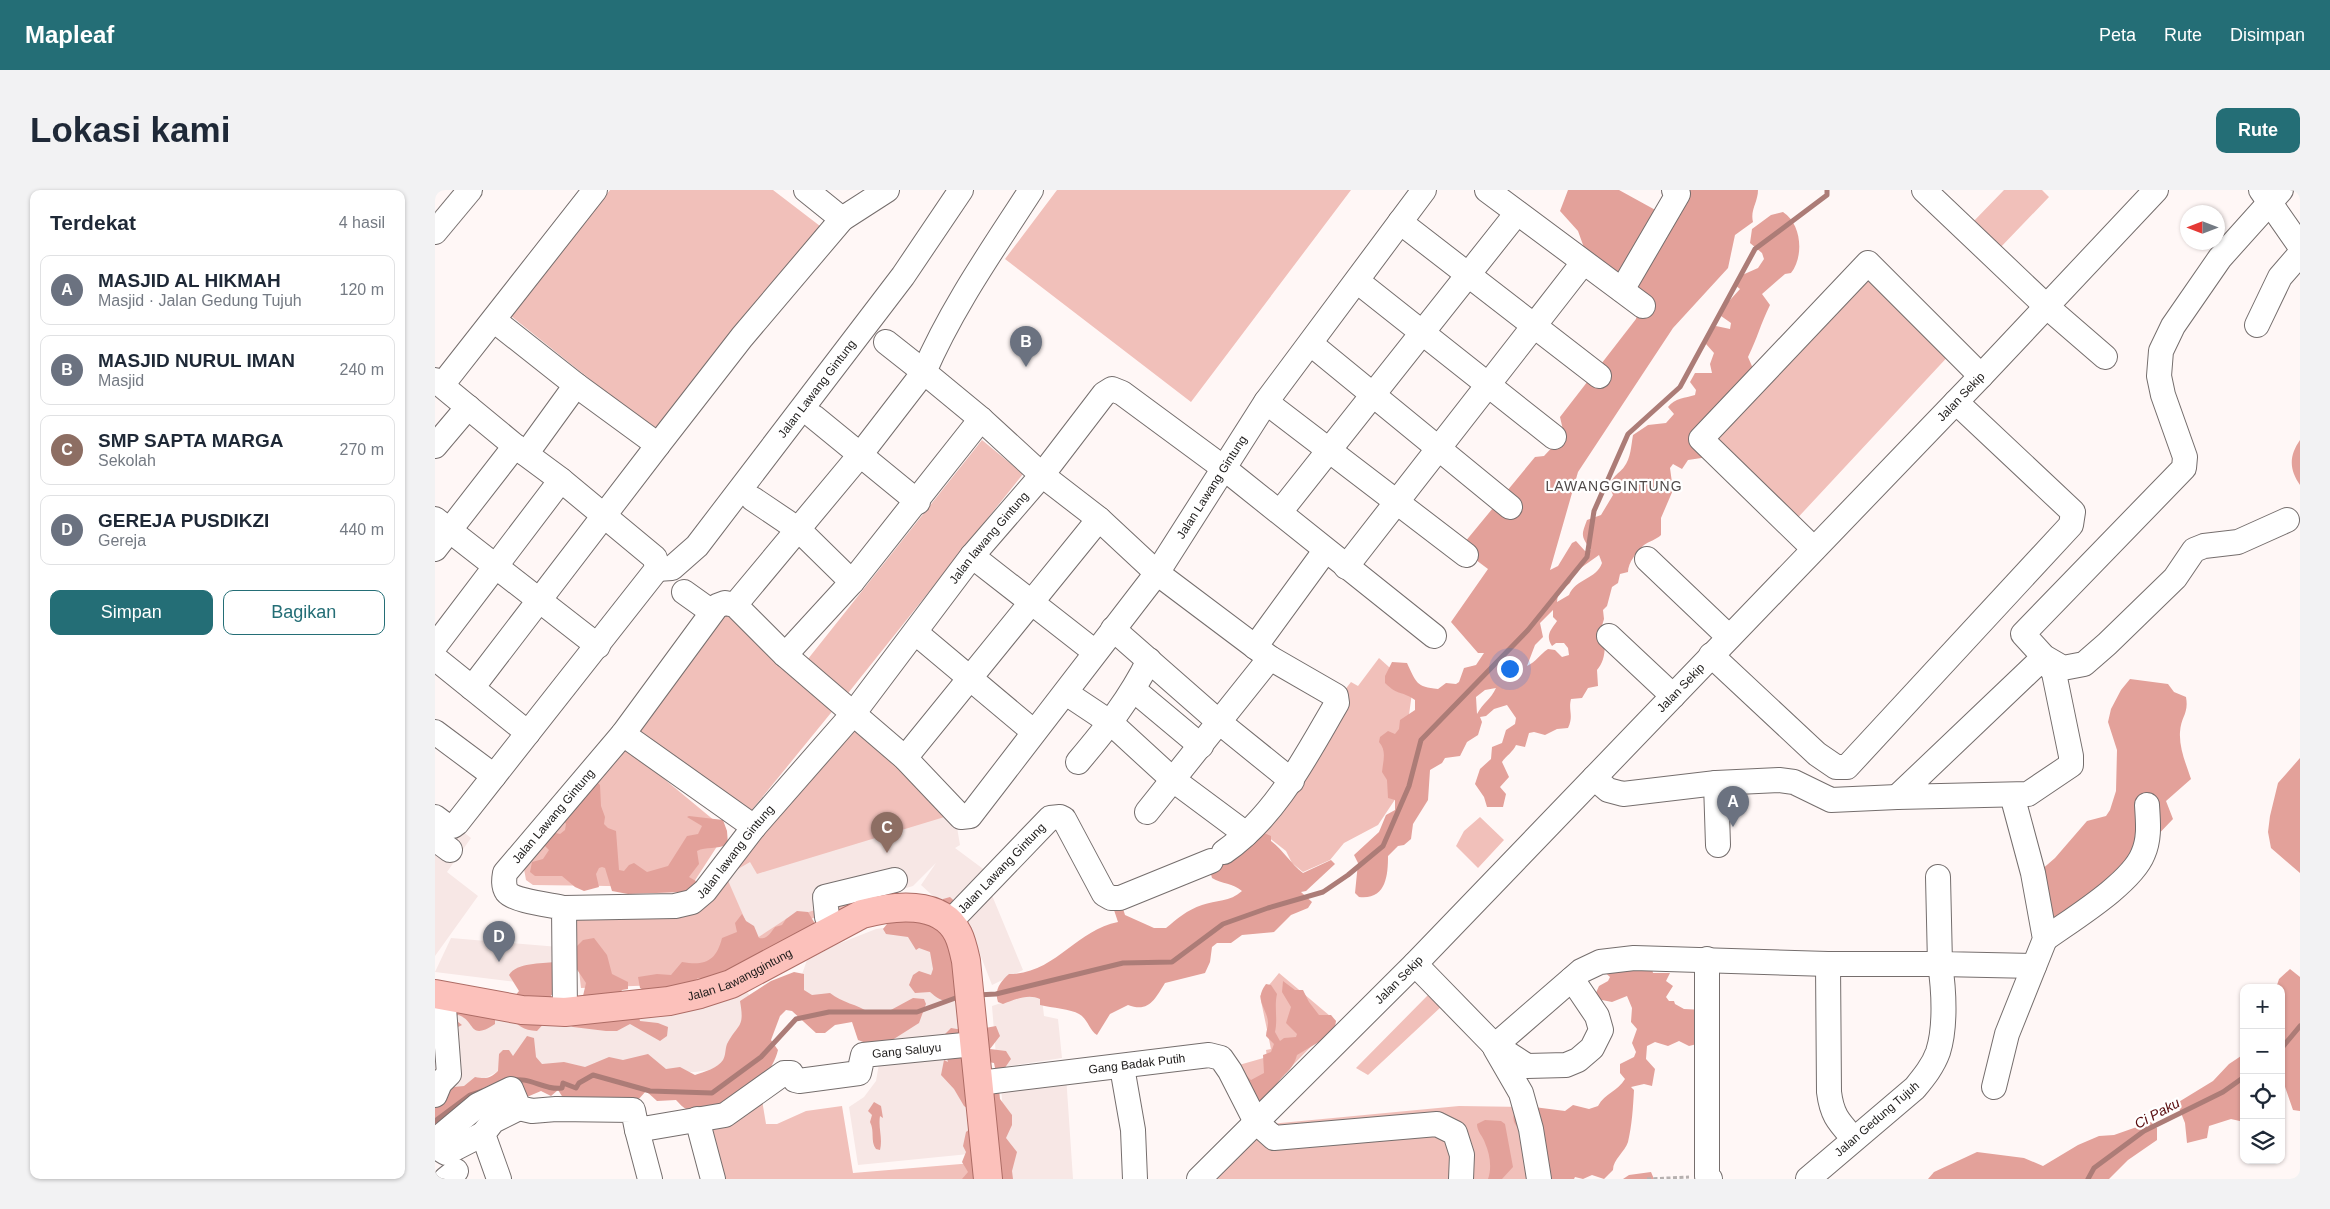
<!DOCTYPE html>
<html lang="id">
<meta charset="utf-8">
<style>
:root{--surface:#fff;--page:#f2f2f3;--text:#1f2937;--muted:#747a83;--line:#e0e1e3;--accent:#246e76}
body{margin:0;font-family:Helvetica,sans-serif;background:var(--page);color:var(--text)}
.controls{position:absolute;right:15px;bottom:15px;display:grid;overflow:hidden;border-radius:10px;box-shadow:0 1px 4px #0004}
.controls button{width:45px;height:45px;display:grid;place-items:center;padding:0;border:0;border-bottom:1px solid var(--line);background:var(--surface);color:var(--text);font:25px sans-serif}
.compass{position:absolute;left:1745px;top:15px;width:45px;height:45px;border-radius:50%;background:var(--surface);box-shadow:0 1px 4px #0004;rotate:270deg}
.you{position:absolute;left:1074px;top:478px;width:18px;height:18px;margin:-12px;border:4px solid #fff;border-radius:50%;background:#1a73e8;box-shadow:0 0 0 8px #1a73e833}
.badge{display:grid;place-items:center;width:32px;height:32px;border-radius:50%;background:var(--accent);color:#fff;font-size:16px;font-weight:700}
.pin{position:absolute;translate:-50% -41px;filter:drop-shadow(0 1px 2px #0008)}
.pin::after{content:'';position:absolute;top:26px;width:18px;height:15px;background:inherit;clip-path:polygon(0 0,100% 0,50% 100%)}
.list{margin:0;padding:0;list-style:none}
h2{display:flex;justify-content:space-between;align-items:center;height:65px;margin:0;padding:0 20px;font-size:21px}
h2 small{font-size:16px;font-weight:400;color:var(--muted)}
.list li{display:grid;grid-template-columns:32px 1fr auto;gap:15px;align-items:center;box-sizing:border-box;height:70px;margin:0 10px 10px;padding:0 10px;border:1px solid var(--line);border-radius:10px}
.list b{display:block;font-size:19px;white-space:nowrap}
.list p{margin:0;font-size:16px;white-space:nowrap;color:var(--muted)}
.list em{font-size:16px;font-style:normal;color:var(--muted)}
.actions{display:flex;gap:10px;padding:15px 20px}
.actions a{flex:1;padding:11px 0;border:1px solid var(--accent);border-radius:10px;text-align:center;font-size:18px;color:var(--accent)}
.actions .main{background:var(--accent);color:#fff}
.icon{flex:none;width:28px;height:28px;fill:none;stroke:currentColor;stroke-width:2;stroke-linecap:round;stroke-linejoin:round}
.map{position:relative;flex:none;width:1865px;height:989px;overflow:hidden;border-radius:10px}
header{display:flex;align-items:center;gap:30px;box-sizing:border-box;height:70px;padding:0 25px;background:var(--accent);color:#fff}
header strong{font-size:24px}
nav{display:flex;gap:28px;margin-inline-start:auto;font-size:18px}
.intro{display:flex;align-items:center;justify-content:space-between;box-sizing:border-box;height:120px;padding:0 30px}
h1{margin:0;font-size:35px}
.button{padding:12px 22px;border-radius:10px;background:var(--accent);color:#fff;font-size:18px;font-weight:700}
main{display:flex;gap:30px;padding:0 30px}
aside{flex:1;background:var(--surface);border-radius:10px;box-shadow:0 1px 4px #0004}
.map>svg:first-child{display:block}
.built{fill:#f7e7e5}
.green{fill:#f1c0ba}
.forest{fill:#e3a19a;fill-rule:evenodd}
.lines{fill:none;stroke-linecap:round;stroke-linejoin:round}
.stream{stroke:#ac7c77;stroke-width:5}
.minor-casing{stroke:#756e6d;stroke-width:26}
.major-casing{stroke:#ad6c65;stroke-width:30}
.path{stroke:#b6b0af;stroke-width:3;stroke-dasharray:4 2.5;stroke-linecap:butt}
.minor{stroke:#fff;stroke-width:24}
.major{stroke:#fcc1bb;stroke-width:28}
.labels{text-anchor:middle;stroke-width:4.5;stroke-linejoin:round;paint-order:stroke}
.street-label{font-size:12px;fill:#1d1b1a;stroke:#fff}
.neighbourhood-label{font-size:14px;letter-spacing:1px;fill:#4f4948;stroke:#fff}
.water-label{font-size:14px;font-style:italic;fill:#590b0d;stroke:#fff}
</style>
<header>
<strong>Mapleaf</strong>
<nav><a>Peta</a><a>Rute</a><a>Disimpan</a></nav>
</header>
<div class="intro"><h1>Lokasi kami</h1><a class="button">Rute</a></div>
<main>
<aside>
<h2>Terdekat<small>4 hasil</small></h2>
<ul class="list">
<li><span class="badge" style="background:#6b7280">A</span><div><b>MASJID AL HIKMAH</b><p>Masjid · Jalan Gedung Tujuh</p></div><em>120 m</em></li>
<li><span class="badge" style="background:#6b7280">B</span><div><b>MASJID NURUL IMAN</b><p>Masjid</p></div><em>240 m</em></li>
<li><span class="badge" style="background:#8d6e63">C</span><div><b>SMP SAPTA MARGA</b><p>Sekolah</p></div><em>270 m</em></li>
<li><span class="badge" style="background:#6b7280">D</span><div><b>GEREJA PUSDIKZI</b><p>Gereja</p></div><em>440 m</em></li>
</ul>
<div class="actions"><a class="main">Simpan</a><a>Bagikan</a></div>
</aside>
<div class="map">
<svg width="1865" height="989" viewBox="0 0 1865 989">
<rect width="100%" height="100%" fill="#fff7f6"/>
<!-- built -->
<path class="built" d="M519,619L525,655L520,658L555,684L520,726L486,695L501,673L478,696L351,734L315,754L289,686L318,668Z
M0,620L36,648L12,682L43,706L0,766Z
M556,703L588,780L557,795L531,728Z
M489,732L525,775L544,963L423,975L414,917L429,907L441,891L447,857L426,823L390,817L366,800L365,790L372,770L403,754L441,739Z
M16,748L124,757L123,797L0,782Z
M310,800L320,811L299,867L281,879L260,882L179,885L64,881L16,905L0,883V808L155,826Z
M606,800L609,826L623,829L627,868L562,878L557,816Z
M631,885L638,989H573L566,896Z"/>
<!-- green -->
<path class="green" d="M175,0H338L385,36L223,244L76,126Z
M622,0H916L756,212L570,69Z
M1569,0H1607L1614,7L1563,60L1536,34Z
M1436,81L1518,161L1356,335L1272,251Z
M547,250L588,284L410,507L369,474Z
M290,424L404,513L307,632L196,543Z
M944,468L974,495L977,503L963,605L943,635L909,653L895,670L868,682L857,673L851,661L814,632L858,567L916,492L923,496Z
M416,522L516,625L322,684L315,672L291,686L319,750L351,729L442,701L443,711L364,732L278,786L251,794L146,798L140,746L142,724L261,717Z
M187,554L292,641L257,695L247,697L98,695L91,690L89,679Z
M1045,627L1069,650L1043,678L1021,656L1029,641Z
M844,783L901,831L814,920L797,877L832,867L831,860L836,859L825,806Z
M995,803L1007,816L933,885L921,878Z
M326,904L331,934H342L371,921L407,916L418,983L550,972L551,989H280L268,932Z
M1024,916L1094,917L1125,989H766L835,934Z"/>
<!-- forest -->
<path class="forest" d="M1133,0H1184L1224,22L1244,11L1255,0H1323C1323,12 1315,20 1318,32L1300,45L1293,78L1238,138L1143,282L1115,380L1123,376L1137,353L1141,351L1150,361L1156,360C1146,346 1146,346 1152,330L1166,325L1178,305L1174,296C1180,283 1183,285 1189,277C1196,268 1196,256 1198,245L1213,235L1231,233L1239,224L1233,217C1240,208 1250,208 1260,205L1261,200L1255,192L1260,183H1277L1275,174L1279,163L1271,154L1272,143L1281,136L1295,139L1296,133L1286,126V120L1305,99L1300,95L1305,86L1323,78L1329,69L1327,63L1315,53L1317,39L1336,25L1348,22C1367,34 1369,67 1356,83L1350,84L1327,104L1335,115C1326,133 1322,149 1313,167L1326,197L1314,217L1276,233L1273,267L1253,270L1247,279L1238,274L1235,278L1238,300L1226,328V345C1221,350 1214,351 1209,355C1202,361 1193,373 1193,382L1185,384L1183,393L1177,397L1172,416L1168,420L1169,429L1166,439C1171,451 1172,469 1162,480L1163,496L1153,498L1147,508L1136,509C1133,521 1139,525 1133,538L1122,539L1110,545L1099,542L1094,543L1090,557L1081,555C1078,562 1071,566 1067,572L1074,587L1065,597L1071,604L1068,617H1052L1049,607L1040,594L1045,579L1056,569L1057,557L1067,553L1071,540L1080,534L1081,528L1072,515L1059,519L1051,526L1045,527L1047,532L1043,545L1032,552L1025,566L1010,568L1007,573L995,580L993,610L978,634L976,649L969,655L963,656L953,666C953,686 951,710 924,707L920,703L923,673L919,665L944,642L951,625L960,620V610L953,608L952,590L947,582C948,571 952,561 944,552L945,547L953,541L960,544L964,539L965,530L980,520V510C968,501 963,506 950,493V486L957,472L972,473C981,492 981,497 1003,499L1011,493L1021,494L1024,492L1029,478L1041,475L1049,463H1043L1016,432L1053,379L1025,358L1100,267L1109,266L1123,251L1128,240L1125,227L1201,129L1203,121L1199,81L1177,82L1152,66L1143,41L1125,21ZM1164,365L1167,373C1161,390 1141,388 1134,405L1122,412L1123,403L1135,393L1140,382ZM1118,420V427L1122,431C1116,440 1110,445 1117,456L1121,453H1129L1133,458L1134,465L1127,467L1120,460L1113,459C1104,465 1101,472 1092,476L1100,455L1108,447L1105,433ZM1061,498C1056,509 1048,513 1042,524L1041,507L1050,500Z
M1865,250V295C1854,279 1854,266 1865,250Z
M1695,489L1733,494L1739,502L1751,507C1754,524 1746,526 1745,542C1744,558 1751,574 1756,589L1731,611L1738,629L1715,653L1615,739L1605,681L1620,668L1652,631L1671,626L1675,620L1681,601L1682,560L1673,532L1676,519L1686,500Z
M1865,568V683L1836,658L1833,642L1835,626L1843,593Z
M161,591L165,595L166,616L170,627L169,634L173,638L181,641L184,680L189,681L194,675L199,673L212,682L233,676L252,646L263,644L267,636L252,627L254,626L288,630L292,641L293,654C282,660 271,656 262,661L264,674L254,687L261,691L260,694L249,702L193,704L177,701L170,678L167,677L164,678L161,684L164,697L149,701L140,697L127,686H100L95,682L97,672L108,669L114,660L107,653L112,641L125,644L130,640L131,634L128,629Z
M807,639L822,640L836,646V651C849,661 855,673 868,683L896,670L900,674L871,701L866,702L877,712L873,718L856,725L839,742L807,745L796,753H782L777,757L775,772L770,783L730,793C720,809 714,823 693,815L675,824L662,845C654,840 653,829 644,824C636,819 617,818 605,815V809C593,803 579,810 568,814L563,812C559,800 565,792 574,784C620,784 641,740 683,732L679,720L662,687L683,703L690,725L719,738H731C742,729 752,720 767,715C781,710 795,712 807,701C798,693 787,694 777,688L774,677L782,663L780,654Z
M515,707L528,719L522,732L535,739L540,747L526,807C513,814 506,812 495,802L480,803L474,795L478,785L484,781L496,785L498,779L495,762L484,758L481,760L473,747L451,744L448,739L452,734L469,728C483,734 492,730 505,723L508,709Z
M362,721L373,722L379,732V738L273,799L266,788H263L256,793L219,806L205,798L203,787L222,784L236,785L247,772C269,776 281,772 287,748L302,742L300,733L307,724L311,731L319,736L324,748C332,750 336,742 340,737L347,735L351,729Z
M159,748L172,765L177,784L193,792V799L187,800L184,805L200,811L205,831L223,833L233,837L232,846L225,851L195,834L182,841H171L138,837L122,829L112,830L102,841C87,840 81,835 73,823L74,813L84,801L74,785C82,772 106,774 120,772L122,805H116V811L148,806L151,793L137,772V761L148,750Z
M1214,766L1218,783H1235L1231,791L1238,796L1231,807L1234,811H1239L1240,814L1249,819L1269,820L1262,854L1254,856L1244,851L1233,856L1220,852L1212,856L1211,869L1220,879L1217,896L1209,894L1196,897L1199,900C1198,918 1197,935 1193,952C1190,962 1178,969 1178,980L1169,989L1157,985L1148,989L1140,987L1139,989H1098C1096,978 1097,963 1093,953C1086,936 1070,934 1084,915L1130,921L1138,915L1154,919L1163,916C1170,903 1183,901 1190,889L1185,883V874L1199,867L1201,862L1197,853L1202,839L1196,832L1197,818L1192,806L1177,812L1162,809L1160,805L1164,796L1173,791L1175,787L1166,779Z
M1855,779L1865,787V921L1858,920L1849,894L1846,895V798H1841L1844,789Z
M359,782L369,784V800L377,805L395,803C407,813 422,814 435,823L454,821L478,808L489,809L491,814L484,833L451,854L439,856L423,850L417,832L400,835L390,843H381L357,821L351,820L345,826L336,850L343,860C335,894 288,930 253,920C248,918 244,913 241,910L222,911L211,901L203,910L174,919L161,907H153L137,918L134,917L123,900L116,906L106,901L0,946V917L5,911L8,898L29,896L40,887C50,889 55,889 63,881L64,864L68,860H74L78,866L92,846L99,848L101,867L107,874L129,872L150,877L174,867L188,870L213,864L231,879L245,877L260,885C269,882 283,878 288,870C291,865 290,859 292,854C303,833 310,839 305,811L336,791Z
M848,791L860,800H868L874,812L884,825H896L901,831L899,843L862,865C858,879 853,880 844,891C835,902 835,910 821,918L804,884H810L816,890L829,883L828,865L836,862L839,854L831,846C831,842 833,837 833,833C833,819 818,811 831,794L836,795L842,804C839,817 843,829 840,842L845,851L849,848L861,847L862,844L851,833L856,817L847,802Z
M1,815L60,824V834C33,852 41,830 23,825L18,828L27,835L11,843Z
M561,836L565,846L555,859L571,861L576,869L567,882L560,878L559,873L553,872L551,877L563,891L565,909L577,925V935L571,948L582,962L577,981L578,989H527L533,982L527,972L531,962L528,956L531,942L536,938L554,933L529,916L519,899L506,885L509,870L513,872L506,848L516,838L534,841Z
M1809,864V932L1796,929L1774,936L1772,948L1752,953L1750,933L1742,913L1778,891L1794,874Z
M439,912L446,916L448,928L445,926C443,938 448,948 445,960L441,959C435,951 440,941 435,932L437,925L433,921Z
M1050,930L1066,931L1070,934L1078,977L1067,989H1053C1057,978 1055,964 1050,953C1048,946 1042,942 1042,934Z
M1716,932L1722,938V950L1693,970L1674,989H1493L1499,982L1542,962L1589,968L1608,976L1643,955L1664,946L1679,945Z
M1216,982L1219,989H1188L1194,985Z"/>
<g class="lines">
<!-- stream -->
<path class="stream" d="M542,805L561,804L688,773L737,772L788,734L833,718L888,702L913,685L948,656L974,596L986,550L1093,440L1152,367L1159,321L1193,244L1245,197L1320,59L1392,5V0
M1846,859L1865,836
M76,891C93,885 109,901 127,898L128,893L141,898L144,893L158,885L215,901L277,903L326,867L361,829L394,822H482L526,806
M0,931L35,905L47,901
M1653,989L1659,978L1709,941L1788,902L1809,887"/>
<defs>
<g id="minor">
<path d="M371,0L407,29"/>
<path d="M596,0C558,59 517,117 489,182L546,229L607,285L664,329L722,383L835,468L901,506L902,513C871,566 841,626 789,662"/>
<path d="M1052,0L1208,116"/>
<path d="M1489,0L1611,116L1670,167"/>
<path d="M1826,0L1865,56"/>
<path d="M1846,0L1785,68L1738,136L1726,161L1724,186L1728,205L1750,267L1749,278L1588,444L1609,467L1628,478L1649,474L1672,454L1740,388L1759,360L1769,356L1803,352L1852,330"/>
<path d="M965,32L1164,186"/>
<path d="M0,42L35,0"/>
<path d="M922,91L1119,247"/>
<path d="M1187,100L1243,4L1239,0"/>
<path d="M60,131L141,195L223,255L307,147L407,29L452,0"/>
<path d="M1822,135L1845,87L1865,64"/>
<path d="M876,154L1075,317"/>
<path d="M0,190L80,256L126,290L220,368L222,379L22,633L18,636H12L0,627"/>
<path d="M7,195L160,0"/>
<path d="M831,212L1031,365"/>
<path d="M379,227L483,312"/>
<path d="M0,256L33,217"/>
<path d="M91,264L141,195"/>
<path d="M318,309L364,340L417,392"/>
<path d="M845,322L1082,23"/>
<path d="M0,329L163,456"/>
<path d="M0,359L80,256"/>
<path d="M1379,359L1266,249L1433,73L1546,186"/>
<path d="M537,366L660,462"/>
<path d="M1212,369L1294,447"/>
<path d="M911,377L1148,73"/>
<path id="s1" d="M222,379L237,378L262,356L468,86L526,0"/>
<path d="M249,402L277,422"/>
<path d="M300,415L425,265L489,182L451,152"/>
<path d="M678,439L784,532L857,591"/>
<path d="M481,443L599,542"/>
<path d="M1174,446L1238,506"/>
<path d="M0,456L126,290"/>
<path d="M820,457L890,361"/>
<path d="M350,465L417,392L546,229"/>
<path d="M1276,465L1382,564L1401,577H1412L1636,335L1638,322L1521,212"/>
<path d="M1609,467L1619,483L1636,566V575L1593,604L1462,607Z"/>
<path d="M0,468L93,543"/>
<path d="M37,498L223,255"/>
<path d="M699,500L766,556"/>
<path d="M631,503L676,533L737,589L811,644"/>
<path d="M0,542L59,586"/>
<path d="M188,544L319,637"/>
<path d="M470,568L664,329"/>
<path d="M643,572C670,540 695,509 714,470"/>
<path d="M1159,588L1173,600L1188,604L1281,593L1344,590L1359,592L1396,610L1462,607"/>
<path d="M1281,593L1283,655"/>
<path d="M712,622L835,468"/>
<path d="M0,649L15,660"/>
<path d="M1503,687L1505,774L1599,776"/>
<path id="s2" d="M129,718L240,716L257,712L270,701L319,637L418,524L537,366L607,285L669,204L677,199L687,203L790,279L999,446"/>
<path id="s3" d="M514,733L615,628L625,627L629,629L669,704L676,708H685L776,671"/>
<path d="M398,739L392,727L390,707L460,690"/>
<path d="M1610,749C1636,730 1696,694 1708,664C1715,648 1713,632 1712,615"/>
<path d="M1272,769V986L1275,989"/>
<path d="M980,774L1058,854L1063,853L1146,781L1165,772L1199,768L1393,774H1505C1509,800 1511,837 1503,862C1498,876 1489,887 1480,898L1373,989"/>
<path d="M1393,774L1394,902C1397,926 1404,932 1419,949"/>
<path id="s4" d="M130,822L129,718C117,715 79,711 72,702C68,696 69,689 70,683L188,544L282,416L290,413L300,415L350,465L470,568L526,627L535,626L722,383L831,212L989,0"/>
<path d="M1058,854L1092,876L1131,875L1143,870L1157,858L1166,840L1162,826L1137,789"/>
<path d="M1060,858L1086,903L1096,939L1104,989"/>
<path d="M687,877L698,940L700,989"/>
<path id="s5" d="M544,893L774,865L786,868L795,881L821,932L839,948L1002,934L1020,943L1027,965L1026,989"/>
<path d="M1559,897L1572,844L1610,749L1598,683L1577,605"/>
<path d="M0,905L5,893L14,884L8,805"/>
<path d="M262,929L278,989"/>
<path d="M202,940L215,989"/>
<path id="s6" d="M0,951L43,915L76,899L84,918L97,921L121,919L198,920L202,940L290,925L349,883H356L360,890L364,891L424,883L428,865L539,854"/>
<path d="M0,956L11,963L48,944"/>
<path d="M11,989L21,981"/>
<path d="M64,989L48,944L58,931L84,918"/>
<path id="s7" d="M764,989L980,774L1546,186L1721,0"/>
</g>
<g id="major">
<path id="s8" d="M0,804L87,820L110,821L130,822L234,811L265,804L296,794L427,724C457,716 506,709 523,744C527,752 529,762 531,771L553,989"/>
</g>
</defs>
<!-- minor casing -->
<use href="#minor" class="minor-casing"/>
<!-- major casing -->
<use href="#major" class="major-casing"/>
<!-- path -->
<path class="path" d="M1212,989L1254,987"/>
<!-- minor -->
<use href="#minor" class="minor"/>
<!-- major -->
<use href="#major" class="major"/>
</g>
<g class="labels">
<!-- street labels -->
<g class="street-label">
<text dy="4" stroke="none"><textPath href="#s1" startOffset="246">Jalan Lawang Gintung</textPath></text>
<text dy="4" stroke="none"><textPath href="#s7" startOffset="1092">Jalan Sekip</textPath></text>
<text dy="4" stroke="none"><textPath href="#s4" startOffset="1271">Jalan Lawang Gintung</textPath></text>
<text dy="4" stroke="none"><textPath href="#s2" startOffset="599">Jalan lawang Gintung</textPath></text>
<text dy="4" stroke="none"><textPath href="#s7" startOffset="688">Jalan Sekip</textPath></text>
<text dy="4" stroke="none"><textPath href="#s4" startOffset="258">Jalan Lawang Gintung</textPath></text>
<text dy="4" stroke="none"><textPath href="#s2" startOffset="195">Jalan lawang Gintung</textPath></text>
<text dy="4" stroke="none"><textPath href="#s3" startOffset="76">Jalan Lawang Gintung</textPath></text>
<text dy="4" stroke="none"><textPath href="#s8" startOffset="312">Jalan Lawanggintung</textPath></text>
<text dy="4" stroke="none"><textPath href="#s7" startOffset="282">Jalan Sekip</textPath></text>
<text dy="4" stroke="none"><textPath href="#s6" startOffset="552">Gang Saluyu</textPath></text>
<text dy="4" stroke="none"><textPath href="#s5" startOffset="159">Gang Badak Putih</textPath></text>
<text transform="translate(1442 929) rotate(-41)" y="4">Jalan Gedung Tujuh</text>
</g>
<!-- neighbourhood labels -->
<g class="neighbourhood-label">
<text x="1179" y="301">LAWANGGINTUNG</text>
</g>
<!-- water labels -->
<g class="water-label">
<text transform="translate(1722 923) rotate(-28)" y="5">Ci Paku</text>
</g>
</g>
</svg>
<div class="controls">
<button>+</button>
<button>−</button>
<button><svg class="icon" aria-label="locate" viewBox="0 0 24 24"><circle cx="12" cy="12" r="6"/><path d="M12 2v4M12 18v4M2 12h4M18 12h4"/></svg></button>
<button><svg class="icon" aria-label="layers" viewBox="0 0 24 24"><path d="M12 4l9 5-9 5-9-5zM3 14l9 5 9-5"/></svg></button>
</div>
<svg class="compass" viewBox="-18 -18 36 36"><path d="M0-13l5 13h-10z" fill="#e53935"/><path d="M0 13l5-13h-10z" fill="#747a83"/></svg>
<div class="you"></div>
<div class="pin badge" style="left:1298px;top:637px;background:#6b7280">A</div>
<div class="pin badge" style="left:591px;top:177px;background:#6b7280">B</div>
<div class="pin badge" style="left:452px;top:663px;background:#8d6e63">C</div>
<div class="pin badge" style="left:64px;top:772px;background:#6b7280">D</div>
</div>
</main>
